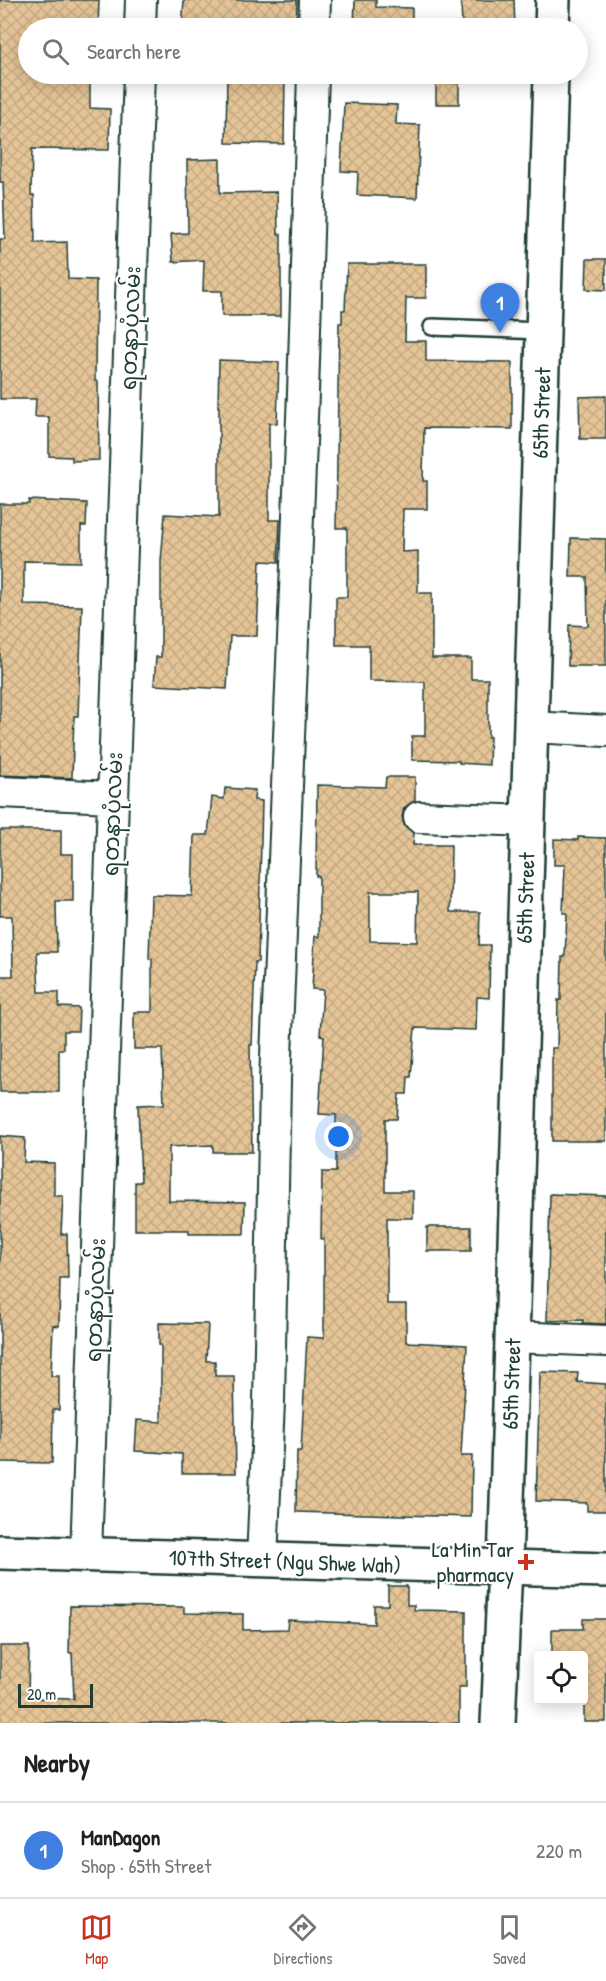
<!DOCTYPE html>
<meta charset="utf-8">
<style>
:root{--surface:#fff;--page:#f6f6f6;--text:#202124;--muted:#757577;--line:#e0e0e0;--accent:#c8321e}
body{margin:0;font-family:"Patrick Hand","Noto Sans Myanmar",sans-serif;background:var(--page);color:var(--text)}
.controls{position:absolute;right:18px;bottom:18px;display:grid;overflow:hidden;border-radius:6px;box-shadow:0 3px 15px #0003}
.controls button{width:54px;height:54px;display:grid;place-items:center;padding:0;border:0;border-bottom:2px solid var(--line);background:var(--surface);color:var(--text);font:30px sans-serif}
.scale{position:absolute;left:18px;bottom:15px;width:75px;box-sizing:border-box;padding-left:6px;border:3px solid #1f3d34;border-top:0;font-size:16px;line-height:21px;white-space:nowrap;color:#1f3d34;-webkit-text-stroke:4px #fff;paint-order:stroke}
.you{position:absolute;left:339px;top:1137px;width:21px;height:21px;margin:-15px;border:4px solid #fff;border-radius:50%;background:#1a73e8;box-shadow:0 0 0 9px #1a73e833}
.badge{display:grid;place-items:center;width:39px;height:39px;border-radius:50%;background:var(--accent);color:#fff;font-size:20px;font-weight:700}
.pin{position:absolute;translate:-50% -50px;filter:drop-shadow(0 2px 3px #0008)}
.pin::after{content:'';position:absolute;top:32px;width:21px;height:18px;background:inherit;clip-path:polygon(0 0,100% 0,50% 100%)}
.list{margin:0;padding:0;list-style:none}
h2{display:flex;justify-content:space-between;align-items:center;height:78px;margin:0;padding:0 24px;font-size:26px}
h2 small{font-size:20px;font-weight:400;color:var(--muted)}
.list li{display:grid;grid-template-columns:39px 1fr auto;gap:18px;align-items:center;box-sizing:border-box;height:96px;padding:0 24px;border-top:2px solid var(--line)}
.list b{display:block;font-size:22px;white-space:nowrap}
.list p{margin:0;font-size:20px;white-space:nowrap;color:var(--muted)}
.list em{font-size:20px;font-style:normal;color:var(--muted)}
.icon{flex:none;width:33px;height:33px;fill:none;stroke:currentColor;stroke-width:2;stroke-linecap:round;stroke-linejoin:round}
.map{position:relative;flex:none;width:606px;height:1723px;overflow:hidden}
.search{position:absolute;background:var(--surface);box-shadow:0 3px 15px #0003;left:18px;right:18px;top:18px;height:66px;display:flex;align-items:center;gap:15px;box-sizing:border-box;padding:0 21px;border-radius:33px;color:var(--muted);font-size:22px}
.sheet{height:174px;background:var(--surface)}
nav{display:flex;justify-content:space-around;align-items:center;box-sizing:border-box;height:84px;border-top:2px solid var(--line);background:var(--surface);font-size:16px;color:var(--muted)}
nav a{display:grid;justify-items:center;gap:3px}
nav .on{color:var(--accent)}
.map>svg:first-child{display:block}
.building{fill:url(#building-cross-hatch);stroke:#1f3d34;stroke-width:1.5;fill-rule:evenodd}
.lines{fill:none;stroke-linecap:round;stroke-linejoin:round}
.service-casing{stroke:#1f3d34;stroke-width:20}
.minor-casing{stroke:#1f3d34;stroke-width:34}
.tertiary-casing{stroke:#1f3d34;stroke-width:38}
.secondary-casing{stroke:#1f3d34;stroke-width:38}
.service{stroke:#fff;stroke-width:15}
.minor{stroke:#fff;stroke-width:30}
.tertiary{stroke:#fff;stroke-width:33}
.secondary{stroke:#fff;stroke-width:33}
.poi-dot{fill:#c8321e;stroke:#fff;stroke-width:2}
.labels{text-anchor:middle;stroke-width:4.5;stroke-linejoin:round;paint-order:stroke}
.street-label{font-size:22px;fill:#1f3d34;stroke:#fff}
.poi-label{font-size:22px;fill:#1f3d34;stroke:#fff;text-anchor:end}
</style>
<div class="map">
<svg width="606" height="1723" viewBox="0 0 606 1723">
<defs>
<pattern id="building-cross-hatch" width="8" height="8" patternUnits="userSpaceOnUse" patternTransform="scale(1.5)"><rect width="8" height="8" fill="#e5c497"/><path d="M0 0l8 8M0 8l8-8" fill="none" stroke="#c4a983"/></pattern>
</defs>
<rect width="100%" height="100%" fill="#fff"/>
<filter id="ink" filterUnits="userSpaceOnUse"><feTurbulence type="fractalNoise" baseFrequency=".0167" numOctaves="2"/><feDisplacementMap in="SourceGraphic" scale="12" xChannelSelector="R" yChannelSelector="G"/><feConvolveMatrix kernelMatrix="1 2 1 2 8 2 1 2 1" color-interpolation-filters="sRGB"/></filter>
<g filter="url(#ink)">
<!-- building -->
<path class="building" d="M0,0H99L98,28H28V74H90V108L110,109L109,150L32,149L31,195H34L35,243L67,242L68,279L96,280L95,381H98L99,460L72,461V457L49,456V417H35L36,399H0V239H5L3,182H0Z
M184,0H297L296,28H182Z
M355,0H376V7L412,8V28H354Z
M461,0H514L515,28H462Z
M227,74H285L284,144L226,143Z
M436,83H459V104H436Z
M344,103L397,105L396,124L420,125L417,198L357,195L358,172L341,171Z
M220,159V193L277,192L278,234H281V316H222V291H203L204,260L173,262L171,234L188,233L187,160Z
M587,259H606V290L586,289Z
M347,264H426V298H406L405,341H426V361L512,362V429L424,428L423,481H427V509H403L402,552L418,551V593H432V658H471V679H488V737H490L489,765L459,763V761L412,760V736H425V682L369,681V645H336V597H347V528H336L339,323H342V310H345Z
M219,360L279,362L277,424L269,423V520H280L278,562L260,561L257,636H230L227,689L154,685L156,657H161V561L165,514L219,517V407H218Z
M606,396V439H580L579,397Z
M29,500L87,503L86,526H81V562L24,561V605L82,606L78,716H74L72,778L0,775V504H29Z
M571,538L606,539V666H568L569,625L588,626L587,577H570Z
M386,777H415V801L404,808L402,817L404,825L414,833L413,845H451L450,912H480L479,945H490L489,998L477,997L476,1030L415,1028L411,1077H408L407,1094H399L397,1119H385V1191H413V1218H387V1304H406V1342L467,1345L461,1456H472L471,1517L296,1512L297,1451H301L307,1337L324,1338V1239H321L322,1172H336V1115L319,1114L324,1036L320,1035L323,990L312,989L315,936L319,937V876H316L317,785L385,787ZM370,892H418L417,942L370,941Z
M225,788L255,790L254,800L262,801L258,962H255L252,1045H250L252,1152H213V1145L169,1147V1201L245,1202L244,1234H189V1230H135V1182H141L138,1105L164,1104L162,1049H134V1012H152V959H149L151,895L192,896L194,835H208L212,797L224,799Z
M0,830H61V854H73V901H56L57,952H37L39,992H59V1007L79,1008L78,1031H64V1049H59V1092H0V976H13L12,916H0Z
M578,837L606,838V1141H552V1048H557L558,1000H561L562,957H565L567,913H563L565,865H554V839L578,840Z
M0,1136L25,1138L24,1162L54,1163V1196H63L61,1234H67L68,1278H60L59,1326L53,1325L51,1376H59V1410H53L52,1463L0,1462Z
M550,1194L606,1196V1324L583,1323V1320L547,1321Z
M427,1227H471V1251H427Z
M159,1323L208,1324L206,1361H215V1376H234L236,1473H182V1454L135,1451L137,1420L161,1422V1345H159Z
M540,1372L578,1373L577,1382L606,1384V1511H587V1503L536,1501Z
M388,1586H407V1605H414V1610L466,1611V1687H459V1723H0V1646H29L28,1698L74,1699L72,1653H69L70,1606L184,1607V1613L243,1614V1630L287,1629L288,1620L374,1624V1605H388Z
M583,1619H606V1722H584V1656H552V1629H583Z"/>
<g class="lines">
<defs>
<path id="service" d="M432,327L543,331"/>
<path id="minor" d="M140,28L141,0
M314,28L315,0
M531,727L606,731
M0,792L113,797
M419,817L528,821
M512,1337L606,1341
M86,1554L139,74
M262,1560L269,1402L275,1081L303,393L313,74"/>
<path id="tertiary" d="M552,28L553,0
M498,1723L505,1567L551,74"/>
<path id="secondary" d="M0,1552L606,1570"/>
</defs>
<!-- service casing -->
<use href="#service" class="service-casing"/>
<!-- minor casing -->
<use href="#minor" class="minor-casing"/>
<!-- tertiary casing -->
<use href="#tertiary" class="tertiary-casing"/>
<!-- secondary casing -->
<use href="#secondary" class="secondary-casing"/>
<!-- service -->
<use href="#service" class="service"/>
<!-- minor -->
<use href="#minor" class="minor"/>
<!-- tertiary -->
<use href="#tertiary" class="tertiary"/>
<!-- secondary -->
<use href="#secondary" class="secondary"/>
</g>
</g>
<!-- markers -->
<path class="poi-dot" d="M523 1553h6v6h6v6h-6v6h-6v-6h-6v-6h6z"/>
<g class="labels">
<!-- street labels -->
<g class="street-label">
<text transform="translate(130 328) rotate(-88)" y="8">ရတနာပုံလမ်း</text>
<text transform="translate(541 413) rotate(-88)" y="8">65th Street</text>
<text transform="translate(112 814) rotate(-88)" y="8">ရတနာပုံလမ်း</text>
<text transform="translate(525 898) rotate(-88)" y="8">65th Street</text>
<text transform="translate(95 1300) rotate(-88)" y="8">ရတနာပုံလမ်း</text>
<text transform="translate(511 1384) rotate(-88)" y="8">65th Street</text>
<text transform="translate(285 1561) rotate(2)" y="8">107th Street (Ngu Shwe Wah)</text>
</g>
<!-- poi labels -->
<g class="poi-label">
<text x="514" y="1557">La Min Tar<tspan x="514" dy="25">pharmacy</tspan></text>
</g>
</g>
</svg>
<div class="controls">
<button><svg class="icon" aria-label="locate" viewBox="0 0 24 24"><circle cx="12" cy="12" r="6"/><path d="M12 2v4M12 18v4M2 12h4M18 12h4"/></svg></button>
</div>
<div class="scale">20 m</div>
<div class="you"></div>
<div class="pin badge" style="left:500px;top:333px;background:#3f7fe0">1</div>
<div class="search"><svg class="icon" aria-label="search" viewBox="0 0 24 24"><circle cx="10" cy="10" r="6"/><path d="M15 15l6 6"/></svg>Search here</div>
</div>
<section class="sheet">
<h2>Nearby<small></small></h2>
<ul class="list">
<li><span class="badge" style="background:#3f7fe0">1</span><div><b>ManDagon</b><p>Shop · 65th Street</p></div><em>220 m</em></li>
</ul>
</section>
<nav>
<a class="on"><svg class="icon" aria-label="map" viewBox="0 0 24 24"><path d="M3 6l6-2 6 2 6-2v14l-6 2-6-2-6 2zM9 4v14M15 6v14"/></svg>Map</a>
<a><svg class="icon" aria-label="directions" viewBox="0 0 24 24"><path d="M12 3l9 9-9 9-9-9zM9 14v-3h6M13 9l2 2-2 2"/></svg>Directions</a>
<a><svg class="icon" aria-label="saved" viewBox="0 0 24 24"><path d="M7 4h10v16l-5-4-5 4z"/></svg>Saved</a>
</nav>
